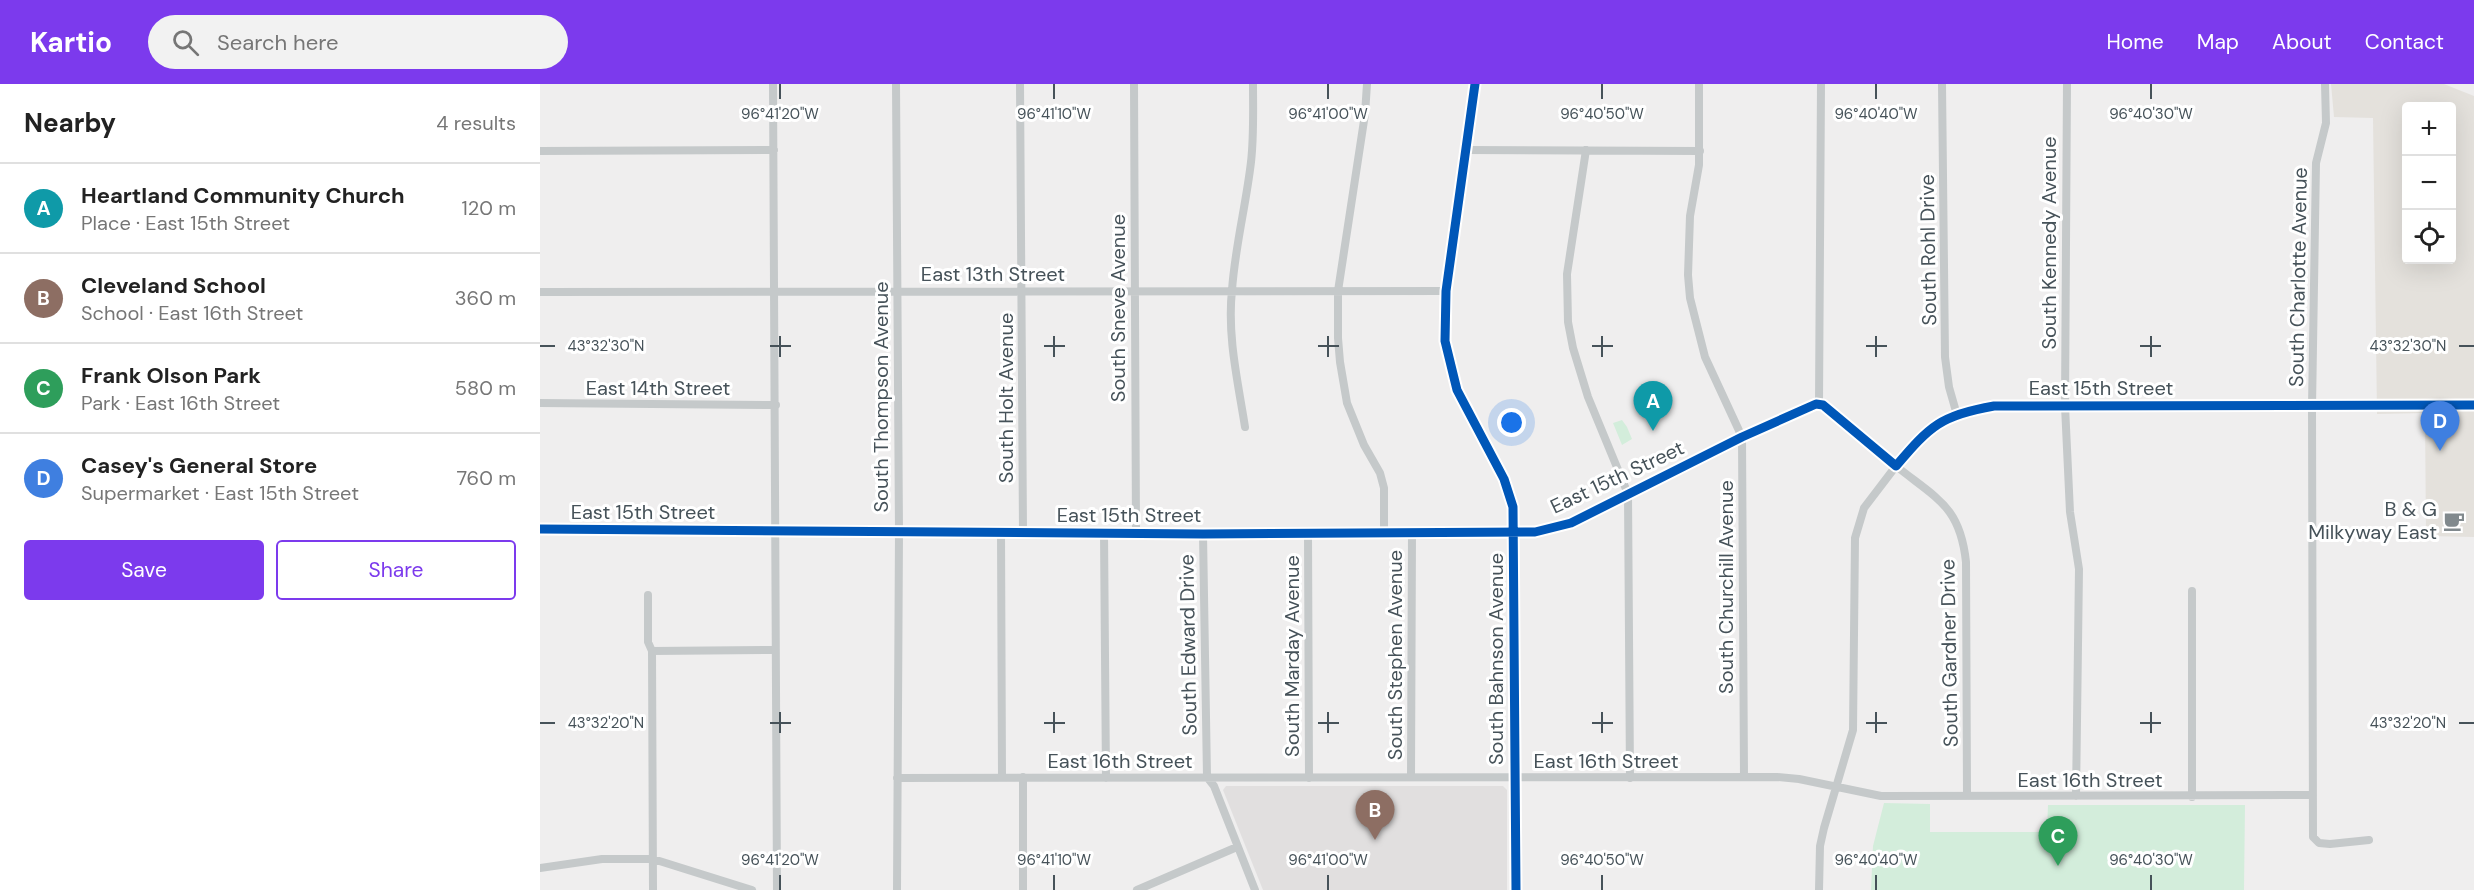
<!DOCTYPE html>
<meta charset="utf-8">
<style>
:root{--surface:#fff;--page:#f2f2f2;--text:#222;--muted:#767676;--line:#e0e0e0;--accent:#7c3aed}
body{margin:0;font-family:"DM Sans",sans-serif;background:var(--page);color:var(--text)}
.controls{position:absolute;right:18px;top:18px;display:grid;overflow:hidden;border-radius:6px;box-shadow:0 6px 24px #0002}
.controls button{width:54px;height:54px;display:grid;place-items:center;padding:0;border:0;border-bottom:2px solid var(--line);background:var(--surface);color:var(--text);font:30px sans-serif}
.you{position:absolute;left:972px;top:339px;width:21px;height:21px;margin:-15px;border:4px solid #fff;border-radius:50%;background:#1a73e8;box-shadow:0 0 0 9px #1a73e833}
.badge{display:grid;place-items:center;width:39px;height:39px;border-radius:50%;background:var(--accent);color:#fff;font-size:20px;font-weight:700}
.pin{position:absolute;translate:-50% -50px;filter:drop-shadow(0 2px 3px #0008)}
.pin::after{content:'';position:absolute;top:32px;width:21px;height:18px;background:inherit;clip-path:polygon(0 0,100% 0,50% 100%)}
.list{margin:0;padding:0;list-style:none}
h2{display:flex;justify-content:space-between;align-items:center;height:78px;margin:0;padding:0 24px;font-size:26px}
h2 small{font-size:20px;font-weight:400;color:var(--muted)}
.list li{display:grid;grid-template-columns:39px 1fr auto;gap:18px;align-items:center;box-sizing:border-box;height:90px;padding:0 24px;border-top:2px solid var(--line)}
.list b{display:block;font-size:22px;white-space:nowrap}
.list p{margin:0;font-size:20px;white-space:nowrap;color:var(--muted)}
.list em{font-size:20px;font-style:normal;color:var(--muted)}
.actions{display:flex;gap:12px;padding:18px 24px}
.actions a{flex:1;padding:14px 0;border:2px solid var(--accent);border-radius:6px;text-align:center;font-size:21px;color:var(--accent)}
.actions .main{background:var(--accent);color:#fff}
.icon{flex:none;width:33px;height:33px;fill:none;stroke:currentColor;stroke-width:2;stroke-linecap:round;stroke-linejoin:round}
.map{position:relative;flex:none;width:1934px;height:806px;overflow:hidden}
header{display:flex;align-items:center;gap:36px;box-sizing:border-box;height:84px;padding:0 30px;background:var(--accent);color:#fff}
header strong{font-size:28px}
nav{display:flex;gap:33px;margin-inline-start:auto;font-size:21px}
.search{width:420px;height:54px;background:var(--page);display:flex;align-items:center;gap:15px;box-sizing:border-box;padding:0 21px;border-radius:33px;color:var(--muted);font-size:22px}
main{display:flex}
aside{flex:1;background:var(--surface)}
.map>svg:first-child{display:block}
.commercial{fill:#e4e1dc;fill-rule:evenodd}
.education{fill:#e1dfdf}
.green{fill:#d3eddb}
.lines{fill:none;stroke-linecap:round;stroke-linejoin:round}
.minor{stroke:#c5c9ca;stroke-width:8}
.tertiary{stroke:#c5c9ca;stroke-width:10}
.cycleway-casing{stroke:#fff;stroke-width:13}
.cycleway{stroke:#0057b8;stroke-width:9}
.ticks{fill:none;stroke:#465259;stroke-width:2}
.labels{text-anchor:middle;stroke-width:6;stroke-linejoin:round;paint-order:stroke}
.street-label{font-size:20px;fill:#465259;stroke:#fff}
.poi-label{font-size:20px;fill:#465259;stroke:#fff;text-anchor:end}
.ticks-label{font-size:15px;text-anchor:middle;fill:#465259;stroke:#fff;stroke-width:6;stroke-linejoin:round;paint-order:stroke}
</style>
<header>
<strong>Kartio</strong>
<div class="search"><svg class="icon" aria-label="search" viewBox="0 0 24 24"><circle cx="10" cy="10" r="6"/><path d="M15 15l6 6"/></svg>Search here</div>
<nav><a>Home</a><a>Map</a><a>About</a><a>Contact</a></nav>
</header>
<main>
<aside>
<h2>Nearby<small>4 results</small></h2>
<ul class="list">
<li><span class="badge" style="background:#0f9aa8">A</span><div><b>Heartland Community Church</b><p>Place · East 15th Street</p></div><em>120 m</em></li>
<li><span class="badge" style="background:#8d6e63">B</span><div><b>Cleveland School</b><p>School · East 16th Street</p></div><em>360 m</em></li>
<li><span class="badge" style="background:#2e9e5b">C</span><div><b>Frank Olson Park</b><p>Park · East 16th Street</p></div><em>580 m</em></li>
<li><span class="badge" style="background:#3f7fe0">D</span><div><b>Casey's General Store</b><p>Supermarket · East 15th Street</p></div><em>760 m</em></li>
</ul>
<div class="actions"><a class="main">Save</a><a>Share</a></div>
</aside>
<div class="map">
<svg width="1934" height="806" viewBox="0 0 1934 806">
<rect width="100%" height="100%" fill="#efeeee"/>
<!-- commercial -->
<path class="commercial" d="M1791,0H1904L1934,12V453L1886,452L1885,329L1837,330L1833,34L1794,33ZM1866,22H1912V176H1866Z"/>
<!-- education -->
<path class="education" d="M686,702H963L967,706V806H723L683,706Z"/>
<!-- green -->
<path class="green" d="M1082,336L1087,343L1092,355L1082,361L1073,339Z
M1344,719L1390,720V748H1501L1507,747L1508,721H1705L1704,806H1331L1333,762Z"/>
<g class="lines">
<!-- minor -->
<path class="minor" d="M233,0L237,806
M356,0L359,448L357,806
M480,0L483,448
M594,0L596,449
M827,0L825,30L798,207V254L800,278L807,319L824,361L840,389L844,404V448
M1159,0V81L1150,132L1148,191L1150,214L1165,273L1202,353L1204,693
M1402,0L1405,273L1409,303L1417,331
M1527,0L1525,322L1530,428L1539,485L1536,712
M1785,0L1786,39L1776,79L1772,323L1773,753L1779,759L1790,760L1829,756
M925,66L1160,67
M1046,66L1027,190L1028,238L1033,264L1048,313L1088,410L1090,694
M0,67L234,66
M0,208L906,207
M0,319L236,321
M1279,320L1281,0
M705,343C698,298 687,252 692,206C695,163 706,121 711,78C714,52 713,26 713,0
M0,445L663,450L995,448L1031,439L1202,353L1276,320L1283,321L1356,382C1390,342 1401,331 1454,322L1934,321
M461,448L462,693
M564,448L566,694
M768,449L769,694
M663,450L667,693L674,702L715,806
M108,511V558L112,567L113,806
M112,567L234,566
M871,693L872,448
M357,694L1237,693L1259,695L1341,712L1773,711
M1652,713V507
M0,784L62,775H113L212,806
M483,806V693
M597,806L697,763
M1279,806L1280,762L1284,744L1313,646L1315,454L1324,424L1356,382C1397,415 1420,422 1426,478L1427,712"/>
<!-- tertiary -->
<path class="tertiary" d="M935,0L906,207L905,257L917,306L964,395L973,423L976,806"/>
<defs>
<path id="cycleway" d="M935,0L906,207L905,257L917,306L964,395L973,423L976,806
M0,445L663,450L995,448L1031,439L1202,353L1276,320L1283,321L1356,382C1390,342 1401,331 1454,322L1934,321"/>
</defs>
<!-- cycleway casing -->
<use href="#cycleway" class="cycleway-casing"/>
<!-- cycleway -->
<use href="#cycleway" class="cycleway"/>
</g>
<!-- ticks -->
<path class="ticks" d="M240,0V15M514,0V15M788,0V15M1062,0V15M1336,0V15M1611,0V15M240,252V273M514,252V273M788,252V273M1062,252V273M1336,252V273M1611,252V273M0,262H15M230,262H251M504,262H525M778,262H799M1052,262H1073M1326,262H1347M1600,262H1621M1919,262H1934M240,628V649M514,628V649M788,628V649M1062,628V649M1336,628V649M1611,628V649M0,639H15M230,639H251M504,639H525M778,639H799M1052,639H1073M1326,639H1347M1600,639H1621M1919,639H1934M240,791V806M514,791V806M788,791V806M1062,791V806M1336,791V806M1611,791V806"/>
<!-- icons -->
<defs>
<symbol id="cafe-bare" viewBox="-9 -9 18 18"><path d="M-5.5-4.5H6V0H3Q3 3.5 0 3.5H-2.5Q-5.5 3.5-5.5 0ZM3-3.2v2h1.7v-2ZM-6 4.5H4V6H-6Z" fill="#81898d" stroke="#fff" stroke-width="2.5" paint-order="stroke"/></symbol>
</defs>
<g fill-rule="evenodd">
<use href="#cafe-bare" x="1899" y="422" width="30" height="30"/>
</g>
<g class="labels">
<!-- street labels -->
<g class="street-label">
<text transform="translate(1509 159) rotate(-90)" y="7">South Kennedy Avenue</text>
<text transform="translate(1388 166) rotate(-91)" y="7">South Rohl Drive</text>
<text x="453" y="197">East 13th Street</text>
<text transform="translate(1758 193) rotate(-89)" y="7">South Charlotte Avenue</text>
<text transform="translate(578 224) rotate(-90)" y="7">South Sneve Avenue</text>
<text x="118" y="311">East 14th Street</text>
<text x="1561" y="311">East 15th Street</text>
<text transform="translate(341 313) rotate(-90)" y="7">South Thompson Avenue</text>
<text transform="translate(466 314) rotate(-90)" y="7">South Holt Avenue</text>
<text transform="translate(1077 393) rotate(-25)" y="7">East 15th Street</text>
<text x="103" y="435">East 15th Street</text>
<text x="589" y="438">East 15th Street</text>
<text transform="translate(1186 503) rotate(-90)" y="7">South Churchill Avenue</text>
<text transform="translate(648 561) rotate(-91)" y="7">South Edward Drive</text>
<text transform="translate(1409 569) rotate(-91)" y="7">South Gardner Drive</text>
<text transform="translate(855 571) rotate(-90)" y="7">South Stephen Avenue</text>
<text transform="translate(752 572) rotate(-90)" y="7">South Marday Avenue</text>
<text transform="translate(956 575) rotate(-90)" y="7">South Bahnson Avenue</text>
<text x="580" y="684">East 16th Street</text>
<text x="1066" y="684">East 16th Street</text>
<text x="1550" y="703">East 16th Street</text>
</g>
<!-- poi labels -->
<g class="poi-label">
<text x="1897" y="432">B &amp; G<tspan x="1897" dy="23">Milkyway East</tspan></text>
</g>
</g>
<g class="ticks-label">
<text x="240" y="35">96°41'20"W</text>
<text x="514" y="35">96°41'10"W</text>
<text x="788" y="35">96°41'00"W</text>
<text x="1062" y="35">96°40'50"W</text>
<text x="1336" y="35">96°40'40"W</text>
<text x="1611" y="35">96°40'30"W</text>
<text x="66" y="267">43°32'30"N</text>
<text x="1868" y="267">43°32'30"N</text>
<text x="66" y="644">43°32'20"N</text>
<text x="1868" y="644">43°32'20"N</text>
<text x="240" y="781">96°41'20"W</text>
<text x="514" y="781">96°41'10"W</text>
<text x="788" y="781">96°41'00"W</text>
<text x="1062" y="781">96°40'50"W</text>
<text x="1336" y="781">96°40'40"W</text>
<text x="1611" y="781">96°40'30"W</text>
</g>
</svg>
<div class="controls">
<button>+</button>
<button>−</button>
<button><svg class="icon" aria-label="locate" viewBox="0 0 24 24"><circle cx="12" cy="12" r="6"/><path d="M12 2v4M12 18v4M2 12h4M18 12h4"/></svg></button>
</div>
<div class="you"></div>
<div class="pin badge" style="left:1113px;top:347px;background:#0f9aa8">A</div>
<div class="pin badge" style="left:835px;top:756px;background:#8d6e63">B</div>
<div class="pin badge" style="left:1518px;top:782px;background:#2e9e5b">C</div>
<div class="pin badge" style="left:1900px;top:367px;background:#3f7fe0">D</div>
</div>
</main>
